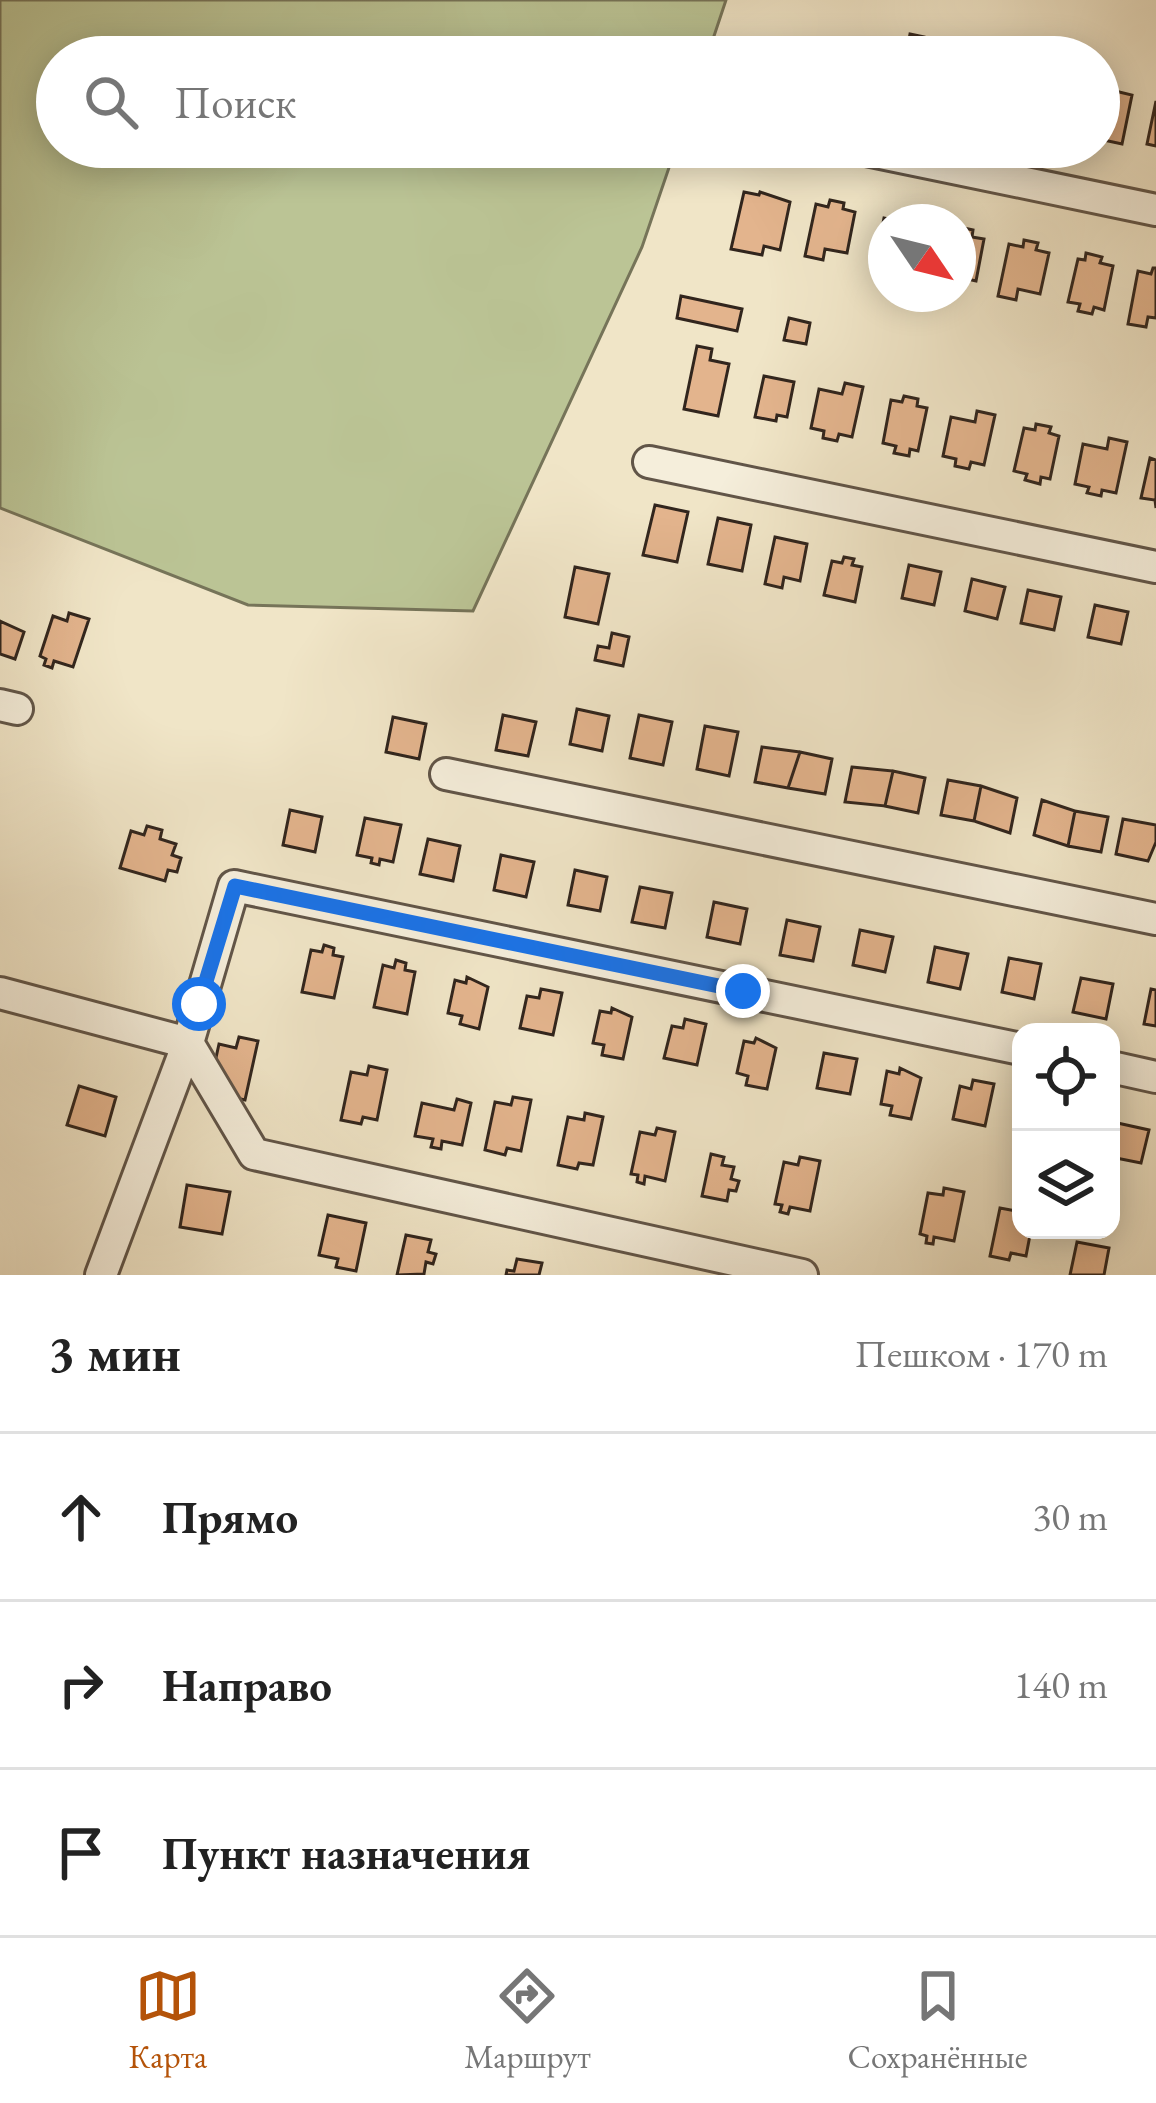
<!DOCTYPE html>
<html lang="ru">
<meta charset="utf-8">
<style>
:root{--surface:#fff;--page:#f6f6f6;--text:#222;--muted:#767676;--line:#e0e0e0;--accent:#b45309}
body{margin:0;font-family:"EB Garamond",serif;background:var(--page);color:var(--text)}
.controls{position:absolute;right:36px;bottom:36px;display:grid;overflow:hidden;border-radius:24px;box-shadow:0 6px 30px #0003}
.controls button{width:108px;height:108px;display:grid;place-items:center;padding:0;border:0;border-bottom:3px solid var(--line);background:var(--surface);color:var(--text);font:60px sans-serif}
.compass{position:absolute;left:868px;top:204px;width:108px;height:108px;border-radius:50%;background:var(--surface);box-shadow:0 6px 30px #0003;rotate:125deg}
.stop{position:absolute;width:36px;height:36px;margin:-27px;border:9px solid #1a73e8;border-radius:50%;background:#fff}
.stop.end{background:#1a73e8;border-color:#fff;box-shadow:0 3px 12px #0008}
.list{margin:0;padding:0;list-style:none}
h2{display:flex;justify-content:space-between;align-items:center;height:156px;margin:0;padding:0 48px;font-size:51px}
h2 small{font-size:39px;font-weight:400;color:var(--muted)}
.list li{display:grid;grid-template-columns:78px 1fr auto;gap:36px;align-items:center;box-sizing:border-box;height:168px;padding:0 48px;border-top:3px solid var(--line)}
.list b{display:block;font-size:45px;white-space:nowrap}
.list em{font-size:39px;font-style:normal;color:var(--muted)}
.icon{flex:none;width:66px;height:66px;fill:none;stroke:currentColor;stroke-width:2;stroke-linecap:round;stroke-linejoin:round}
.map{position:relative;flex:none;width:1156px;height:1275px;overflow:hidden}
.search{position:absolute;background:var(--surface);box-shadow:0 6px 30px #0003;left:36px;right:36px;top:36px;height:132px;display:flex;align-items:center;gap:30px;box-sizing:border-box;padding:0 42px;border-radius:66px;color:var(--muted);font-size:45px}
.sheet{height:660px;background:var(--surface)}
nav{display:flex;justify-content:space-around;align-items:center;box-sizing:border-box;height:168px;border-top:3px solid var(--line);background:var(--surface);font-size:33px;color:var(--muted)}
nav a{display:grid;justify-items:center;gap:6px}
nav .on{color:var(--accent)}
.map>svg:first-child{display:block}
.green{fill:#bbc495;stroke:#767459;stroke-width:3}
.building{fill:#e3b48d;stroke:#31251d;stroke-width:3}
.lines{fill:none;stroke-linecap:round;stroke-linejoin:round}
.minor-casing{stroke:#615548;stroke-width:36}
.minor{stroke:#f5eedb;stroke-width:30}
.route{stroke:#1a73e8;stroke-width:15}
</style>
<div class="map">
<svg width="1156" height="1275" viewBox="0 0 1156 1275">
<rect width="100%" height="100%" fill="#f0e5c7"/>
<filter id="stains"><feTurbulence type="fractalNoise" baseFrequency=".00167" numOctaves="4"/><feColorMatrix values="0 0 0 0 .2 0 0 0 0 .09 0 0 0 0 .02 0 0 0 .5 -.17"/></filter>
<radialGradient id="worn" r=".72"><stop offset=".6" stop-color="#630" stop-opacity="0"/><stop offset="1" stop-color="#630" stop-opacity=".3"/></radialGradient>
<!-- green -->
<path class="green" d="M0,0H726L707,57H57V147H676L642,247L473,611L248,605L0,508Z"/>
<!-- building -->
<path class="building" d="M910,34L924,37L920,57H886L890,41L908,45Z
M1099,76L1113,79L1111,90L1132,95L1122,144L1099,139Z
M1156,101V146L1147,144Z
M744,192L759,195L760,192L790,202L780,250L764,246L762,255L731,249Z
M830,200L844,203L843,209L855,212L847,253L825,249L823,260L805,256L816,204L828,207Z
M895,214L907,217L906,222H886V271L885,264L875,262L884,218L893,220Z
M959,227L973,230L972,237L984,239L976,281L958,277Z
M1024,240L1038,243L1036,250L1049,253L1040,294L1018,289L1016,300L998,296L1009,244L1023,247Z
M1086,253L1102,257L1100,263L1113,266L1104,310L1094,307L1092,314L1078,311L1080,304L1068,302L1078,259L1085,260Z
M1153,268H1156V318L1148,317L1146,327L1128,324L1138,271L1151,274Z
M681,296L742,309L737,331L677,318Z
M789,318L810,323L806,344L784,340Z
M697,346L712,349L710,360L729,364L718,416L684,409Z
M764,376L794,382L787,417L777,415L776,421L755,417Z
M845,383L863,387L852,437L839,434L837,441L823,438L824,431L811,428L819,389L842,394Z
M904,396L918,399L917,406L927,408L918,451L910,449L909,456L894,453L896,446L883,443L891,400L902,402Z
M977,411L995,415L984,465L971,462L969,469L955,466L956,459L943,456L951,417L975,422Z
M1036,424L1051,427L1049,433L1059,436L1050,479L1041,477L1040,484L1025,480L1027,474L1014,471L1024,428L1035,430Z
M1109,438L1127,442L1116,493L1102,490L1101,496L1087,493L1089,487L1075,484L1083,444L1107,449Z
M1150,458L1156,460V508L1155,500L1141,498Z
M655,505L688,512L677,562L643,555Z
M718,518L751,525L742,571L708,564Z
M775,537L807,544L800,581L784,577L782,588L765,584Z
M844,557L854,559L852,565L862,567L855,602L824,595L832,561L842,563Z
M909,565L941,572L934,605L902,598Z
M575,567L609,574L598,624L565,617Z
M972,579L1005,587L997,619L965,611Z
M1028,590L1061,597L1054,630L1021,623Z
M1095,605L1128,612L1121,644L1088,637Z
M69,613L89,619L73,667L54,661L52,668L44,665L46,659L40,656L53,616L67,621Z
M0,621L24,632L15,659L0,654Z
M612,633L629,637L623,666L595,660L598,646L609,648Z
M577,709L609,716L602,751L570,744Z
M503,715L536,722L528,756L496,750Z
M639,715L672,722L663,765L630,758Z
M393,717L426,724L419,759L386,752Z
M705,726L738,732L729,776L697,769Z
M762,747L800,752L788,788L755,782Z
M800,752L832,759L825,794L788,788Z
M852,767L893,771L885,806L845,802Z
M893,771L925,778L918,813L885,806Z
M948,780L981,786L974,821L941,815Z
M981,786L1017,798L1010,833L974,821Z
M1042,800L1075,811L1068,846L1034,835Z
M290,810L322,817L315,852L283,845Z
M1075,811L1108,817L1101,852L1068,846Z
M365,818L401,825L393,862L380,859L379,865L371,863L372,858L357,855Z
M1123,819L1156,825V842L1148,861L1116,854Z
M147,826L162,830L160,839L176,844L172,855L181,858L177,872L168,870L165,881L120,868L131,831L144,835Z
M428,839L460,846L453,881L420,874Z
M501,855L534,862L526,897L494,890Z
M575,870L607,877L600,911L568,905Z
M640,887L672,893L665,928L632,922Z
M714,902L747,909L740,944L707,937Z
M787,920L820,927L813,961L780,955Z
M860,930L893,937L885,972L853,965Z
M324,945L334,948L333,955L343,957L334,998L302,992L311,950L322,952Z
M935,947L968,954L960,989L928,982Z
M1009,958L1041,964L1034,999L1002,992Z
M396,960L406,963L405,970L415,972L407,1014L374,1007L383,965L394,968Z
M467,977L488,987L479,1029L460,1024L462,1016L448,1013L455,980L466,983Z
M1081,978L1113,984L1106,1019L1073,1012Z
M541,989L562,993L553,1035L520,1028L527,996L539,998Z
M1151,989L1156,990V1026L1144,1024Z
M612,1008L632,1017L623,1059L602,1055L604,1045L593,1043L600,1011L611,1013Z
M685,1019L706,1024L697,1065L664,1058L672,1026L683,1028Z
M239,1037L258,1041L245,1100L223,1095L210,1085L219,1044L236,1048Z
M756,1038L776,1048L767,1089L746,1085L748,1076L737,1073L744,1041L754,1043Z
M824,1053L857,1059L850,1094L817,1088Z
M369,1066L387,1070L377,1120L363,1117L361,1124L341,1120L351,1072L367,1075Z
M900,1068L921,1078L911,1119L890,1115L892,1106L881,1104L887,1071L899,1074Z
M973,1080L994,1084L985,1126L953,1119L960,1086L971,1089Z
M79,1086L116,1097L105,1136L67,1125Z
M513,1097L531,1100L521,1151L507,1148L505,1155L485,1150L495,1102L511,1105Z
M457,1099L471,1103L462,1145L442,1141L441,1149L431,1147L433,1139L415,1136L422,1103L454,1110Z
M585,1113L603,1117L593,1165L579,1163L577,1169L558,1165L568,1117L584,1120Z
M1113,1122L1149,1130L1141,1163L1111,1157Z
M657,1128L675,1132L665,1181L645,1176L644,1184L637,1182L638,1175L631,1174L640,1132L655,1135Z
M711,1154L724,1157L722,1165L734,1167L731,1179L739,1181L736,1191L729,1190L727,1201L702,1196Z
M800,1157L820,1161L810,1211L790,1207L788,1214L780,1212L782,1205L775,1204L784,1162L798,1165Z
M187,1185L230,1192L222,1234L180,1227Z
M944,1188L964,1192L954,1241L934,1237L933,1244L926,1243L927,1236L920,1234L928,1193L943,1195Z
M1017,1204L1021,1205V1230H1031L1026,1256L1011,1253L1009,1260L990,1256L1000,1208L1016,1211Z
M328,1215L366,1223L356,1271L336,1267L338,1259L319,1255Z
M406,1235L431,1240L428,1252L436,1254L433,1264L426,1262L424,1274L397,1275Z
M1077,1242L1109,1248L1104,1275H1070Z
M517,1259L542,1263L539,1275H506L507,1270L514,1271Z"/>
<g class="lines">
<defs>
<path id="minor" d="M852,147L1156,210
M649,462L1156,567
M0,705L17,709
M446,774L1156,919
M0,993L188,1043L234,886L1021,1049
M188,1043L254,1154L802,1275
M1111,1067L1156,1077
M101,1275L188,1043"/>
</defs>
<!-- minor casing -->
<use href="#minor" class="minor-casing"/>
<!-- minor -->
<use href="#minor" class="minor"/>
</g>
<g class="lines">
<!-- route -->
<path class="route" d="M199,1004L235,886L743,991"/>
</g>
<rect width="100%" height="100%" filter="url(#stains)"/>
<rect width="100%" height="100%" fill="url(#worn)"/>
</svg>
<div class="controls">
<button><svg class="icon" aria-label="locate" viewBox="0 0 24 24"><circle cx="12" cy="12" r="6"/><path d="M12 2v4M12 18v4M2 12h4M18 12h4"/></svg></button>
<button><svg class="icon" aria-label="layers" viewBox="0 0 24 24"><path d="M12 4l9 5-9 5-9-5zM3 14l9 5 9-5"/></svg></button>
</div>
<svg class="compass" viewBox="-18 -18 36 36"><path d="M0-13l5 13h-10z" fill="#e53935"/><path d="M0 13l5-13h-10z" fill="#767676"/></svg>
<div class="stop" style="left:199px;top:1004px"></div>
<div class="stop end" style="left:743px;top:991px"></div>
<div class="search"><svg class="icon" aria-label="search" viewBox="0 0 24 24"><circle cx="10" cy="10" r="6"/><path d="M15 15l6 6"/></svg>Поиск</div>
</div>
<section class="sheet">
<h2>3 мин<small>Пешком · 170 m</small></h2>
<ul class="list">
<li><svg class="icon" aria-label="ahead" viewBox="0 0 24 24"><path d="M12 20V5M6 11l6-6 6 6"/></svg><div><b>Прямо</b></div><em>30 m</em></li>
<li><svg class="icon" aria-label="right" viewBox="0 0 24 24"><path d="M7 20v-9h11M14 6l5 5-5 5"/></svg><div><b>Направо</b></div><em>140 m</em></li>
<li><svg class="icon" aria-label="arrive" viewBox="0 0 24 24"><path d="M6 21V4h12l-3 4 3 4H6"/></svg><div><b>Пункт назначения</b></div></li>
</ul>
</section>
<nav>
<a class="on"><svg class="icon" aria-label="map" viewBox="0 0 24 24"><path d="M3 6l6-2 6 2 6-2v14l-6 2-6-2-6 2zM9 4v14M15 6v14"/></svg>Карта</a>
<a><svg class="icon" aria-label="directions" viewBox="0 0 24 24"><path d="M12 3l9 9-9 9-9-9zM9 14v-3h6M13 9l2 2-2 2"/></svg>Маршрут</a>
<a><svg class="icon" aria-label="saved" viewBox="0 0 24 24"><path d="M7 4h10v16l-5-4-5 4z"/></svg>Сохранённые</a>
</nav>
